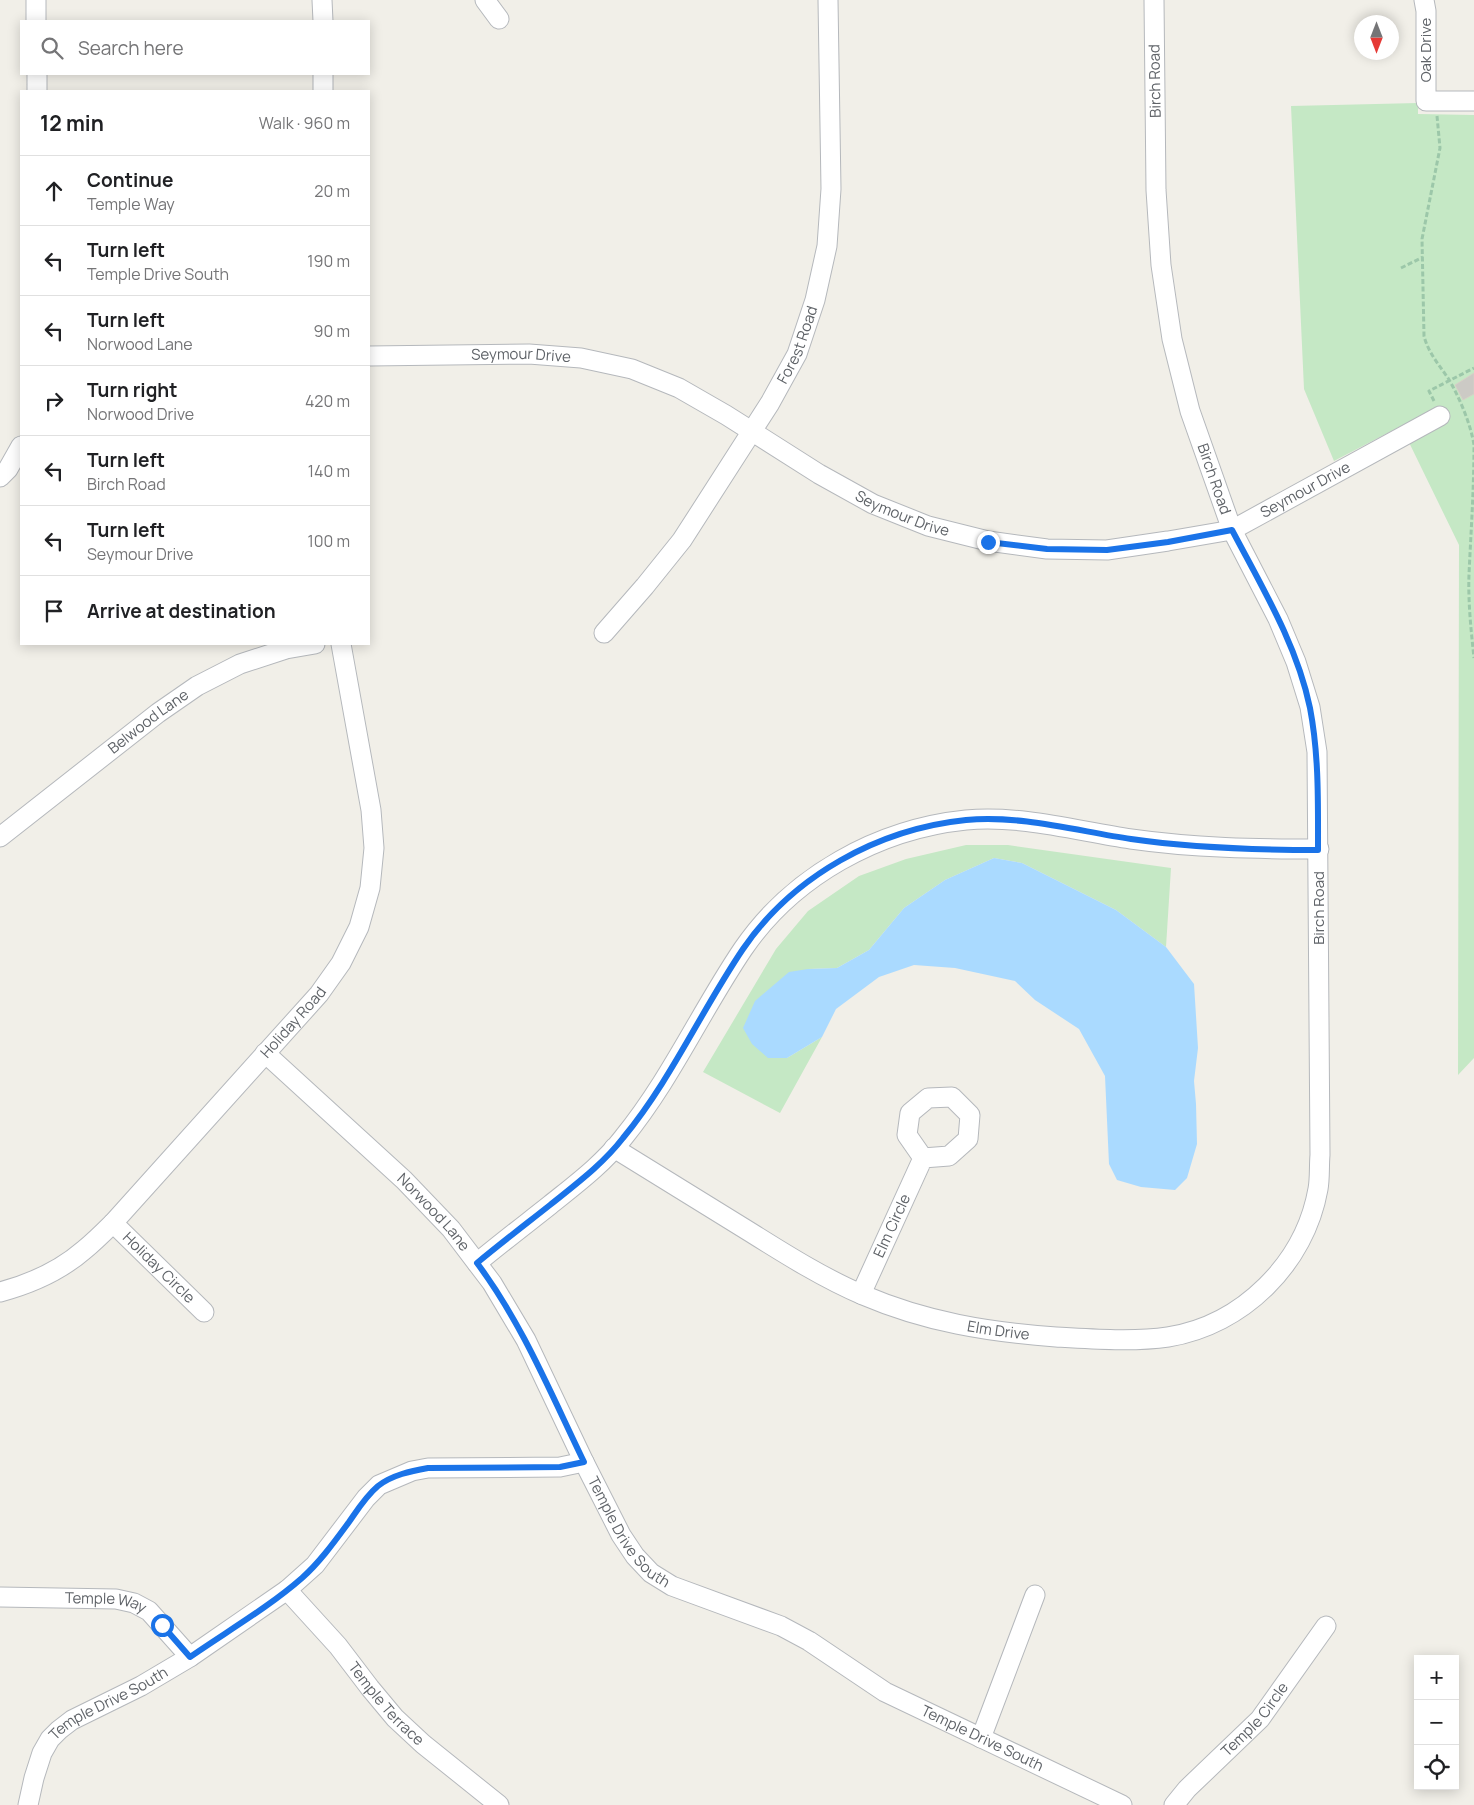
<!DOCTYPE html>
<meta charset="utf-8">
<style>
:root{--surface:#fff;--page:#f6f6f6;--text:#202124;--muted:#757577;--line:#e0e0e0}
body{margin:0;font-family:Manrope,sans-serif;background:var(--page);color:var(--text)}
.controls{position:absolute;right:15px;bottom:15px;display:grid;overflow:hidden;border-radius:0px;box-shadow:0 2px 12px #0003}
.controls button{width:45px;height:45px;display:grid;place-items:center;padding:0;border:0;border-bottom:1px solid var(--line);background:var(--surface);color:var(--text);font:25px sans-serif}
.compass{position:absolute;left:1354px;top:15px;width:45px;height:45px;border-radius:50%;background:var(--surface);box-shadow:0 2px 12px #0003;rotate:180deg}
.stop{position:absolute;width:15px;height:15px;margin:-11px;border:4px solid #1a73e8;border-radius:50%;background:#fff}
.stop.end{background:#1a73e8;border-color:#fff;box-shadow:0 1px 5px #0008}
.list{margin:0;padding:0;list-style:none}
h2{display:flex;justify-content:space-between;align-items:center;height:65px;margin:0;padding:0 20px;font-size:21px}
h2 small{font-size:16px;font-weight:400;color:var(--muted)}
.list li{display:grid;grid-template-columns:32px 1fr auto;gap:15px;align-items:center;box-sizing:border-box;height:70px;padding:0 20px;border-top:1px solid var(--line)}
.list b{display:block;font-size:19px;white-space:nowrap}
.list p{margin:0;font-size:16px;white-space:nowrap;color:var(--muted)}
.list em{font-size:16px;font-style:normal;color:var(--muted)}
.icon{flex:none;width:28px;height:28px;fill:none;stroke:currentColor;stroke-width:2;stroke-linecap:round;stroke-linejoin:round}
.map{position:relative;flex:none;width:1474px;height:1805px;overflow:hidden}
.search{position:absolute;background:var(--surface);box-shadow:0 2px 12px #0003;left:20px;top:20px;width:350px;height:55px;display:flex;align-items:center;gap:12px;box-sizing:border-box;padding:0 18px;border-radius:0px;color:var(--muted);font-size:19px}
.panel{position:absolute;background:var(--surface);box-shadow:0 2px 12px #0003;left:20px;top:90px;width:350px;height:555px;border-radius:0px}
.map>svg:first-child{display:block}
.green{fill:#c5e8c5}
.water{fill:#aadaff}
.building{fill:#cccac5;stroke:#d6d1c6}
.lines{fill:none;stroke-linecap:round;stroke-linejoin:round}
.minor-casing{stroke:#b5b8bc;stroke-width:21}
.path{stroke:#9cc7a9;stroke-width:3;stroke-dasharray:5 2.5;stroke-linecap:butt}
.minor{stroke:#fff;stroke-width:19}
.route{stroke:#1a73e8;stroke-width:6}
.labels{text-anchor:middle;stroke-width:4;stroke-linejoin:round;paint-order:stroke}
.street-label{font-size:15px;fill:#5f6368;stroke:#fff}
</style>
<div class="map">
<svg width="1474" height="1805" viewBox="0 0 1474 1805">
<rect width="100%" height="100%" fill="#f1efe8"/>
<!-- green -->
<path class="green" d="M1418,103V114L1474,115V1058L1458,1075L1459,545L1401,426L1334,461L1304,389L1291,106Z
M966,845H1008L1171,868L1166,947L1116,910L1022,863L994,858L945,880L904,908L869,950L837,968L808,969L787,1058L822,1037L780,1113L703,1072L776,949L808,911L859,876L906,859Z"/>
<!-- water -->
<path class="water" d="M994,858L1022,863L1116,910L1166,947L1194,984L1198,1048L1194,1081L1196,1104L1197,1144L1187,1178L1175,1190L1141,1187L1117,1180L1109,1164L1105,1076L1079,1029L1035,1000L1015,981L955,968L914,965L879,977L836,1009L822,1037L787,1058H768L752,1044L743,1028L755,1001L789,972L808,969L837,968L869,950L904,908L945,880Z"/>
<!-- building -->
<path class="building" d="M1474,373V394L1463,400L1455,385Z"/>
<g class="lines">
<defs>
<g id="minor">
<path d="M36,0V21"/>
<path d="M322,0L323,21"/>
<path d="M485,0L499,19"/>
<path d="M1424,0L1426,11V101H1474"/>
<path d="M37,74V91"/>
<path d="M323,74V91"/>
<path id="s1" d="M369,356L529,354L581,358L632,369L679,388L726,415L819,474L873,504L928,526L988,541L1047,549L1107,550L1168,541L1232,530L1440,416"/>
<path d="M0,477L8,469L21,446"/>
<path id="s2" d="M604,633L645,586L682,540L770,403L797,354L815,300L827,246L831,189L828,0"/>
<path id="s3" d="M0,837L158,713L197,686L240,664L286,649L315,644"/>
<path id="s4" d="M265,1053L404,1180L451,1229L492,1283L526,1340L584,1462"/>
<path id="s5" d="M614,1148C659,1176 705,1204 750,1232C785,1254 825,1279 863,1295C926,1322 988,1332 1056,1337C1090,1339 1134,1342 1168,1337C1243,1325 1305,1263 1318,1189C1320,1178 1319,1166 1320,1155L1317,752L1310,707L1296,662L1278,619L1232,530L1190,411L1172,339L1161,265L1156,190L1154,0"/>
<path id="s6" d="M113,1223L204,1312"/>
<path d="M477,1263C501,1243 526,1224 550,1205C576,1184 603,1164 623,1138C671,1079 701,1011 743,949C793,876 878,829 966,820C1022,815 1077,831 1131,839C1194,848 1256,849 1319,849"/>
<path id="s7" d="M0,1292C30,1284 61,1270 84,1250C94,1242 104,1232 113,1223L319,994L341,963L359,927L370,888L374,848L371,810L341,644"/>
<path id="s8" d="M861,1294L923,1158L949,1156L968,1139L970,1115L952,1097L928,1098L910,1113L907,1135L923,1158"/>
<path id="s9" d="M287,1590L338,1646L370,1688L395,1718L423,1744L499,1805"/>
<path id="s10" d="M0,1597L116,1599L134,1603L149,1611L190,1657"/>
<path d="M981,1738L1035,1595"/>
<path id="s11" d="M28,1805L34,1778L42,1753L50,1739L59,1730L72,1720L141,1686L190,1657L287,1590L315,1565L366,1498L379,1485L412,1471L428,1468L560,1467L584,1462L621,1535L635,1556L651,1573L672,1586L781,1626L809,1641L885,1692L1122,1805"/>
<path id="s12" d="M1174,1805L1187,1789L1260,1719L1326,1626"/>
</g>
</defs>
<!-- minor casing -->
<use href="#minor" class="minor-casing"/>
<!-- path -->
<path class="path" d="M1437,116L1440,148L1422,239L1424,336C1428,352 1439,365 1448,378C1459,396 1471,425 1474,445C1474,488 1471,531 1469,574C1468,602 1471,630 1474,658
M1401,268L1423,257
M1434,401L1429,391L1474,368"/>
<!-- minor -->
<use href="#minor" class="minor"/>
</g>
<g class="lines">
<!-- route -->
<path class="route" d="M162,1625L190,1657C226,1632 269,1607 302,1578C320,1562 335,1541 349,1522C358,1509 366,1496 378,1486C392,1475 411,1471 428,1468L560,1467L584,1462C551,1394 522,1323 477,1263C501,1243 526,1224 550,1205C576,1184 603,1164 623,1138C671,1080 701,1011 743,949C793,876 878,829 966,820C1022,815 1077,831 1131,839C1194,848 1256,850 1318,850C1318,802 1319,755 1310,708C1297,645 1262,587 1232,530L1168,542L1107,550L1047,549L988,542"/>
</g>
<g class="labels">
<!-- street labels -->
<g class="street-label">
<text transform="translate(1426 50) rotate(-90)" y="5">Oak Drive</text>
<text transform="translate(1155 81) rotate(-91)" y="5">Birch Road</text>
<text dy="5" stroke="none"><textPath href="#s2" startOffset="349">Forest Road</textPath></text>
<text dy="5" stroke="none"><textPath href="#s1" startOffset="152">Seymour Drive</textPath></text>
<text transform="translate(1214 479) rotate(71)" y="5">Birch Road</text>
<text dy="5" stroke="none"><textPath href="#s1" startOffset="992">Seymour Drive</textPath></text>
<text dy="5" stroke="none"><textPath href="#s1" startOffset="572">Seymour Drive</textPath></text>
<text dy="5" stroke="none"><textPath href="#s3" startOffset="188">Belwood Lane</textPath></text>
<text transform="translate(1319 908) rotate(-90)" y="5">Birch Road</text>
<text dy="5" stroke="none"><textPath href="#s7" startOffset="404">Holiday Road</textPath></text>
<text dy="5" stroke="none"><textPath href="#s4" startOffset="232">Norwood Lane</textPath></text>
<text dy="5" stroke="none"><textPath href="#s8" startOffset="75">Elm Circle</textPath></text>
<text dy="5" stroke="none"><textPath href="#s6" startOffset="64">Holiday Circle</textPath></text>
<text dy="5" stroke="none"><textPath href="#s5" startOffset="430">Elm Drive</textPath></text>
<text dy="5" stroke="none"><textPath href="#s11" startOffset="784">Temple Drive South</textPath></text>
<text dy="5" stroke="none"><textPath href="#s10" startOffset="106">Temple Way</textPath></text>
<text dy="5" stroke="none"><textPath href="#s9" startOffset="151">Temple Terrace</textPath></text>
<text dy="5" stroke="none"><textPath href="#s11" startOffset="139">Temple Drive South</textPath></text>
<text dy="5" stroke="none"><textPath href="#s12" startOffset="118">Temple Circle</textPath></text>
<text dy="5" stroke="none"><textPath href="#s11" startOffset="1202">Temple Drive South</textPath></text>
</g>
</g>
</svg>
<div class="controls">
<button>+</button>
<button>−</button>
<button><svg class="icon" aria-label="locate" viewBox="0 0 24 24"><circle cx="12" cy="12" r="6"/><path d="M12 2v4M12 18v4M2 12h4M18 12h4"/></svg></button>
</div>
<svg class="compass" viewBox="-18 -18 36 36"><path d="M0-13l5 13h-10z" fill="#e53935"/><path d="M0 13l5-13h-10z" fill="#757577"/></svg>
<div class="stop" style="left:162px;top:1625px"></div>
<div class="stop end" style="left:988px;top:542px"></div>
<div class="search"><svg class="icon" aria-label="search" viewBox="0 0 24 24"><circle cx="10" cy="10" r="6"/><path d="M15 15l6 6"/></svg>Search here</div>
<section class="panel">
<h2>12 min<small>Walk · 960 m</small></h2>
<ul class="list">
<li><svg class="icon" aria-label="ahead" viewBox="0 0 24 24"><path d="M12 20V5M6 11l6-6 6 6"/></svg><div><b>Continue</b><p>Temple Way</p></div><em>20 m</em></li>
<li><svg class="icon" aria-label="left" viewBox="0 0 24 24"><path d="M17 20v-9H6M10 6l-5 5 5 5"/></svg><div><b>Turn left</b><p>Temple Drive South</p></div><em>190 m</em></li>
<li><svg class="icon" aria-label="left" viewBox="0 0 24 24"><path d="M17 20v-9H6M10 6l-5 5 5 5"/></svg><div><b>Turn left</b><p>Norwood Lane</p></div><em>90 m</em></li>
<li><svg class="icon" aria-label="right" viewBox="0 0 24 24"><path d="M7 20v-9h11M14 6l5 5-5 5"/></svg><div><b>Turn right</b><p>Norwood Drive</p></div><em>420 m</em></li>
<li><svg class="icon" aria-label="left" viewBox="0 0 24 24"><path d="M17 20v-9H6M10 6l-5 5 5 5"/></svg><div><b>Turn left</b><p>Birch Road</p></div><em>140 m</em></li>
<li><svg class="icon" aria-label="left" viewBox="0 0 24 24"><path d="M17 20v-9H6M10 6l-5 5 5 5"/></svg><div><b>Turn left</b><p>Seymour Drive</p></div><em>100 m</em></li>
<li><svg class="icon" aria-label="arrive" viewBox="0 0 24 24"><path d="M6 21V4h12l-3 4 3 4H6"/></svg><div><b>Arrive at destination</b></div></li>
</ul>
</section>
</div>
